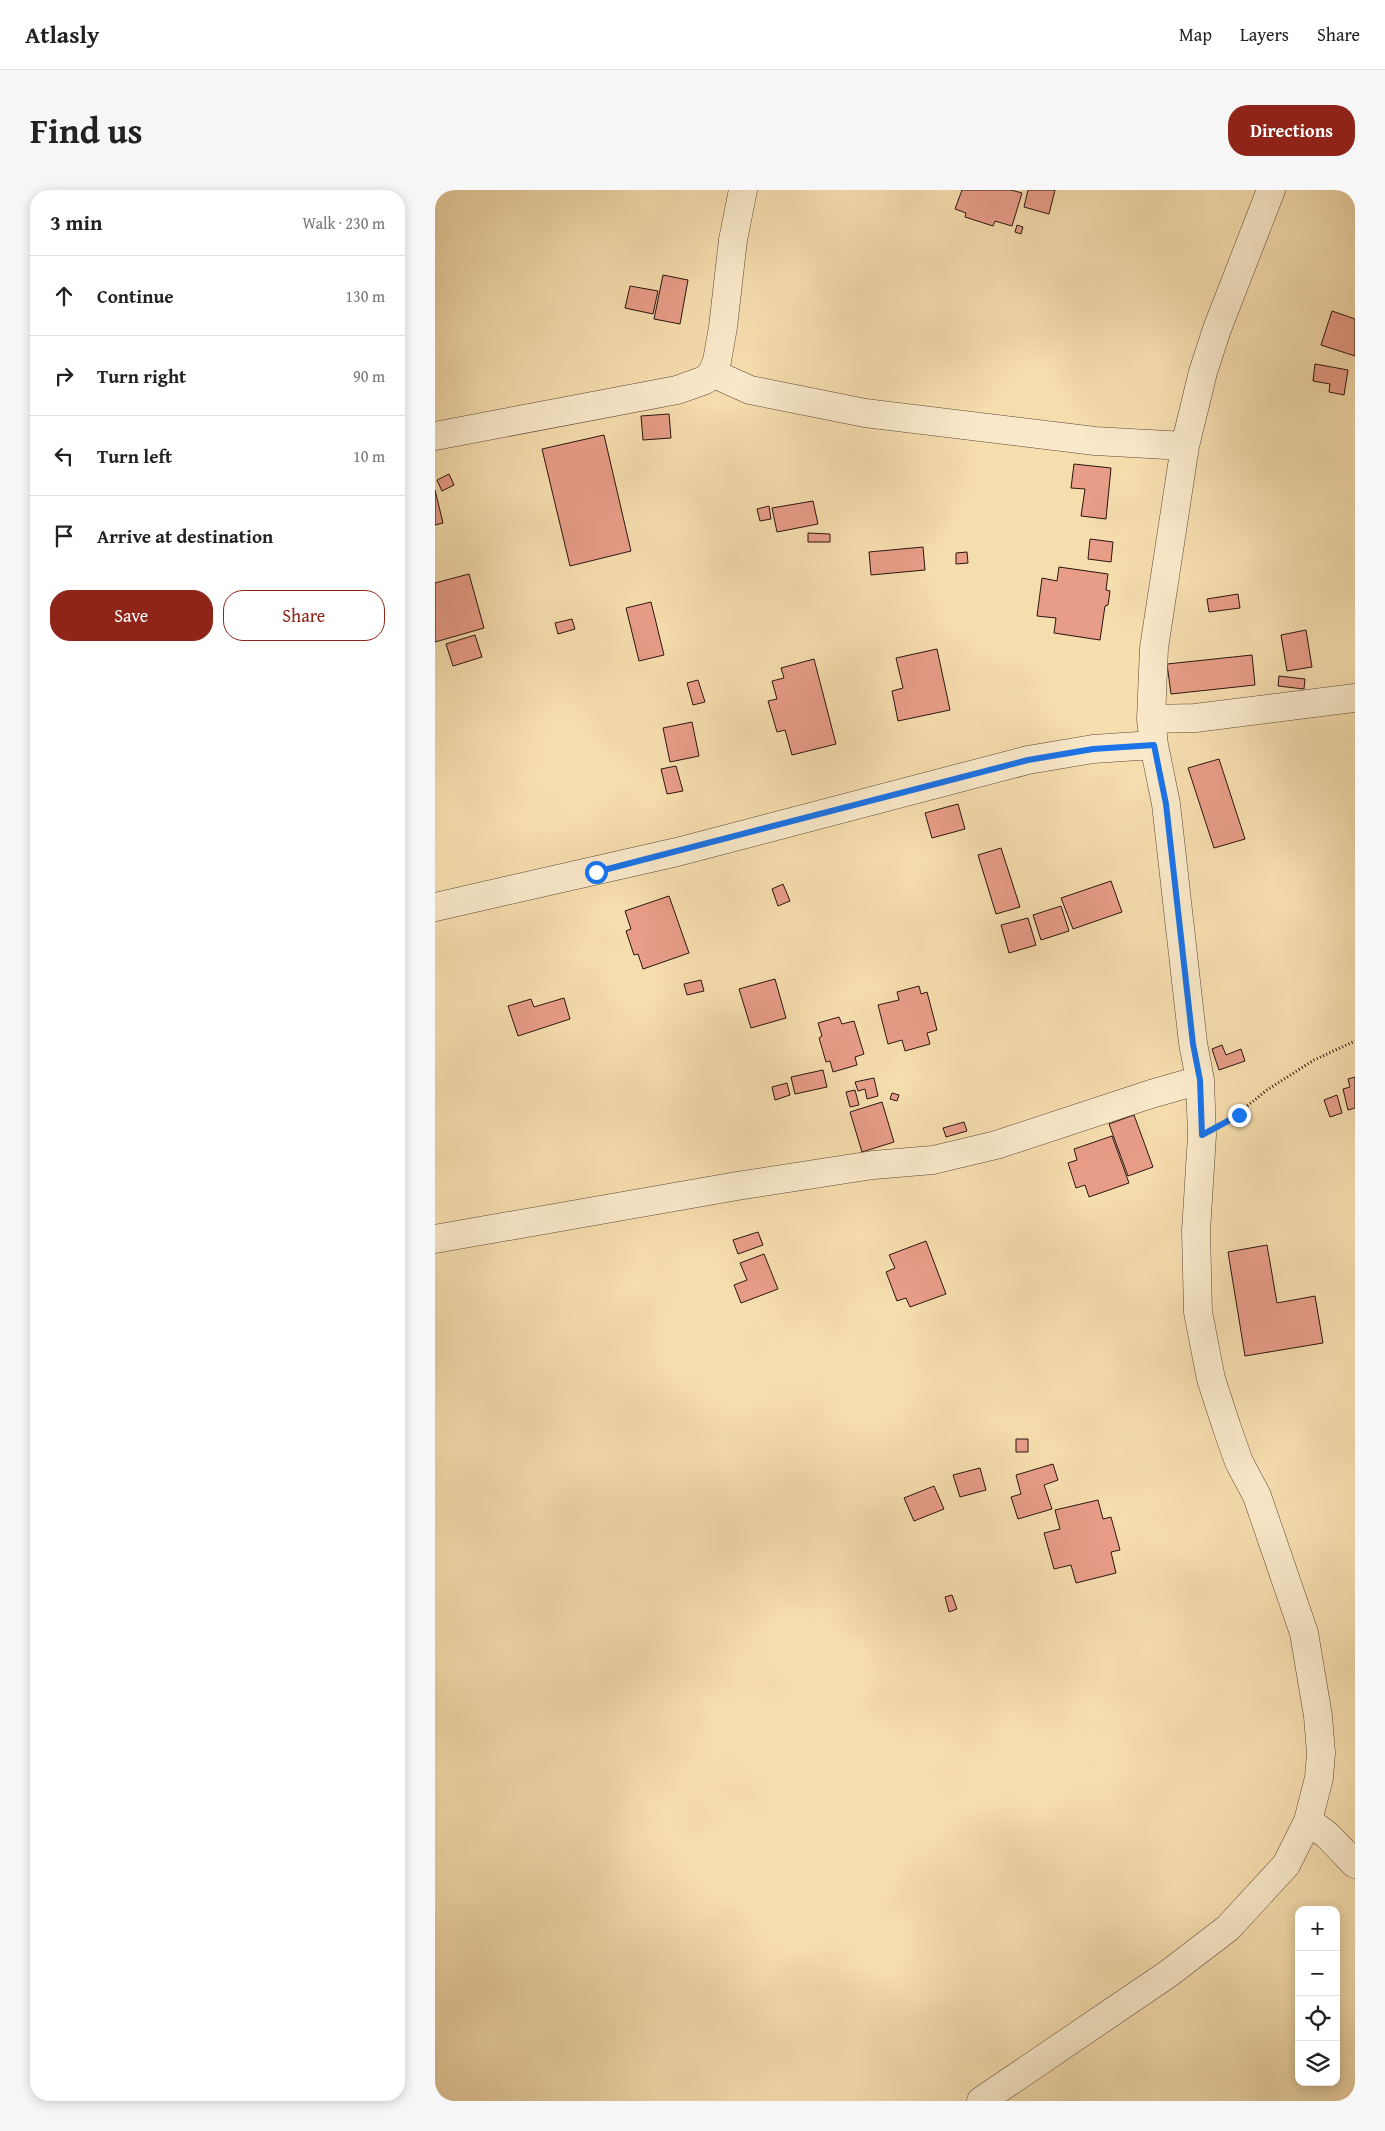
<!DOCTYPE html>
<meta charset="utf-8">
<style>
:root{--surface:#fff;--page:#f6f6f6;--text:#222;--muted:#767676;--line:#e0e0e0;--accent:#8f2418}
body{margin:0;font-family:"Gentium Book Plus",serif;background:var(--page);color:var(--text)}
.controls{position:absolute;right:15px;bottom:15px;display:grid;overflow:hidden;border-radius:10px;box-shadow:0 2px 12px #0003}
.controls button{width:45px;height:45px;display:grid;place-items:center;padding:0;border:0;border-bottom:1px solid var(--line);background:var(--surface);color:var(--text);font:25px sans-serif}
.stop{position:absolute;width:15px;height:15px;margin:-11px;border:4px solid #1a73e8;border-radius:50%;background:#fff}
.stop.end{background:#1a73e8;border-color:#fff;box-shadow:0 1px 5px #0008}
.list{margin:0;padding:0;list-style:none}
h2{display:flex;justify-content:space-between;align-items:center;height:65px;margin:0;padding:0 20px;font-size:21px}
h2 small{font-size:16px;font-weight:400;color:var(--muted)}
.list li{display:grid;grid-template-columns:32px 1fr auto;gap:15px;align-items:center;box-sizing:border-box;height:80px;padding:0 20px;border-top:1px solid var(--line)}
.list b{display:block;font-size:19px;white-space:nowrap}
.list em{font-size:16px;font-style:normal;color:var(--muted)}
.actions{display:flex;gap:10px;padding:15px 20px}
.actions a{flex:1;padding:11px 0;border:1px solid var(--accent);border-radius:20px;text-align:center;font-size:18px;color:var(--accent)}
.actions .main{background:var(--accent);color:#fff}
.icon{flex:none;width:28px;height:28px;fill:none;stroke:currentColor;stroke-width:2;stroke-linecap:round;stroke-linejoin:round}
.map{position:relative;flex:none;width:920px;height:1911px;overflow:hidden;border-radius:20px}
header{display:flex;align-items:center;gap:30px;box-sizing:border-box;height:70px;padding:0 25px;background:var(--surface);border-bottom:1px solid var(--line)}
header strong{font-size:24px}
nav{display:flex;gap:28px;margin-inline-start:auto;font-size:18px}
.intro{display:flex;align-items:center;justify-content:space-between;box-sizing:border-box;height:120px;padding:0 30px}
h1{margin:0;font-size:35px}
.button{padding:12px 22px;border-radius:20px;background:var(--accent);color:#fff;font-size:18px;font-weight:700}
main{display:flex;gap:30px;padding:0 30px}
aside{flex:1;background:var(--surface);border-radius:20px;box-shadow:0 2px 12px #0003}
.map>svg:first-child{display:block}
.building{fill:#e89d88;stroke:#28150f}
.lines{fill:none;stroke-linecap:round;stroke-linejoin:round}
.street-casing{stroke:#5c4737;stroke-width:29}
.path{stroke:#28150f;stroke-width:3;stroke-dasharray:1 2.5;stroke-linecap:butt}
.street{stroke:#f9e9ca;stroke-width:28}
.route{stroke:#1a73e8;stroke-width:6}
</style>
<header>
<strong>Atlasly</strong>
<nav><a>Map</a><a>Layers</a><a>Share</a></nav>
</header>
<div class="intro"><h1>Find us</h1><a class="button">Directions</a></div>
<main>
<aside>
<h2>3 min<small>Walk · 230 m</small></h2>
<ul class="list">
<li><svg class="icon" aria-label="ahead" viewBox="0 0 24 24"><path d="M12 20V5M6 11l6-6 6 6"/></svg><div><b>Continue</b></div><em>130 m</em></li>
<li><svg class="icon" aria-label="right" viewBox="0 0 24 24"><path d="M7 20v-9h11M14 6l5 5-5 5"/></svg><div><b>Turn right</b></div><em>90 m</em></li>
<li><svg class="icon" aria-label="left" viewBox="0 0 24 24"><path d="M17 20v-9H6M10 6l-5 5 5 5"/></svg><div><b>Turn left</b></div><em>10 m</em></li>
<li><svg class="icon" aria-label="arrive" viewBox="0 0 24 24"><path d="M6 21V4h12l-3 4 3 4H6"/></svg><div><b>Arrive at destination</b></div></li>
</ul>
<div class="actions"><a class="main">Save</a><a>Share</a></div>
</aside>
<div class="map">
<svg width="920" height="1911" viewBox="0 0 920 1911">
<rect width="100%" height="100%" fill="#f6ddae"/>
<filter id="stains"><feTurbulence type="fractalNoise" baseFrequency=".004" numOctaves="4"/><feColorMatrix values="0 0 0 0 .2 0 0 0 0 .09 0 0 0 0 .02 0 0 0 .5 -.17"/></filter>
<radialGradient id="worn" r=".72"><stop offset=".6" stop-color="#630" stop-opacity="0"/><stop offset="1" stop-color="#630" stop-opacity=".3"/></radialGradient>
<!-- building -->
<path class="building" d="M527,0H576L587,3L577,36L560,31L558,36L530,27L531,23L520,19Z
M593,0H620L614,24L589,17Z
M582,35L588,37L586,44L580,42Z
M228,85L253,90L245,134L219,129Z
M195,96L223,101L218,124L190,118Z
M897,121L920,129V166L886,155Z
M880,174L913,180L909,205L894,202L895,194L878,191Z
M234,224L236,248L208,250L206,226Z
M169,245L196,361L135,376L107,259Z
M639,274L676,278L671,329L646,326L650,299L636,298Z
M14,284L19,295L7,301L2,290Z
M0,300L8,333L0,335Z
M378,311L383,334L342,342L337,318Z
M334,316L336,329L325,331L322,319Z
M373,343L395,344V352H373Z
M655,349L678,352L676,372L653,369Z
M488,357L490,380L436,385L434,362Z
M532,362L533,373L521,374V363Z
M624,377L673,384L671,400L675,401L673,415L670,416L665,450L619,443L621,428L602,426L607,388L622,391Z
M34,384L49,438L0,452V393Z
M803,404L805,418L774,422L772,409Z
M216,412L229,465L204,471L191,418Z
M137,429L140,439L123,444L120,433Z
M871,440L877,477L852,481L846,445Z
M40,445L47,467L18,476L11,454Z
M502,459L515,520L463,531L457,501L468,498L461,468Z
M817,465L820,495L736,504L732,474Z
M379,469L401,554L357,565L350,540L342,542L333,511L342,509L337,491L349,488L346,478Z
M844,486L870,489L869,499L843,496Z
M263,490L270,512L258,515L252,493Z
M257,532L264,566L235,572L228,538Z
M784,569L810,649L779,658L753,578Z
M241,576L248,601L232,604L226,579Z
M523,614L530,639L497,648L490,623Z
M566,658L585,717L561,724L543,665Z
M676,691L687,722L638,739L626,708Z
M348,694L355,711L343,716L337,699Z
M234,706L254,763L208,779L203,764L199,765L191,741L196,739L190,721Z
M626,716L634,741L606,750L598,725Z
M593,728L601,755L574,763L566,735Z
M340,789L351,828L316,838L304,799Z
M266,790L269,801L252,805L249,794Z
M484,796L486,804L492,802L502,840L492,843L495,854L470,861L467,850L453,854L443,815L464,810L462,802Z
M129,808L135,829L83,846L73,816L96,809L99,817Z
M404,827L407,834L419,831L429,864L420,867L422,875L398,882L395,871L391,872L384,848L387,846L383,833Z
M787,855L791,865L806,859L810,871L784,880L777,859Z
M388,880L392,897L360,904L356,887Z
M920,887V918L913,920L908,899L915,897L913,889Z
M439,888L443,906L432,909L430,899L423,901L420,892Z
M352,893L355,905L340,910L337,897Z
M420,900L424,915L415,917L411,902Z
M457,903L464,905L462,911L455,909Z
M902,905L907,923L895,927L889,910Z
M447,912L459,952L427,962L415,922Z
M699,925L718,977L693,986L674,934Z
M529,932L532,941L511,947L508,938Z
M677,946L694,993L654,1007L650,995L641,998L633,973L642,970L639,959Z
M323,1042L328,1055L303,1064L298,1050Z
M491,1051L511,1104L475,1117L471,1108L462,1111L451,1082L460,1078L454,1065Z
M832,1055L842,1113L880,1106L888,1153L810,1166L793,1062Z
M329,1064L343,1099L306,1113L299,1095L312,1090L305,1073Z
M581,1249H593V1262H581Z
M618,1274L623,1290L609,1295L617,1319L583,1329L576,1307L586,1304L581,1285Z
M545,1278L551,1300L525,1307L518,1285Z
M499,1296L509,1319L479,1331L469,1308Z
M663,1310L668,1329L676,1327L685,1360L676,1362L681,1383L641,1393L636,1375L619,1379L609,1343L625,1339L620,1320Z
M517,1405L522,1419L514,1422L510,1407Z"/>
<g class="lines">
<defs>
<path id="street" d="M277,183L315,200L430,223L660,251L750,256
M0,246L242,200L270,190L277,183L282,171L288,137L298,50L308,0
M716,529L760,528L920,508
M0,717L242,662L593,570L658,559L719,555
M0,1049L302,996L438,975L498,970L561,955L716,904L765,890
M873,1631L892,1645L920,1674
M546,1911L733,1784L793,1738L851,1675L873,1631L884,1588L886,1563L883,1526L869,1443L822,1306L804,1272L792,1238L776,1189L763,1122L761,1041L767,945L765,890L758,853L731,614L719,555L716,529L719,458L750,256L768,182L782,139L836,0"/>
</defs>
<!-- street casing -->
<use href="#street" class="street-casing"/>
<!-- path -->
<path class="path" d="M796,929L832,900L879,870L920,851"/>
<!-- street -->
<use href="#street" class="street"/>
</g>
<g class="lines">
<!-- route -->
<path class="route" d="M161,682L593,570L658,559L719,555L731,614L758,854L765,890L767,945L804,925"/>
</g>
<rect width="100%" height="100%" filter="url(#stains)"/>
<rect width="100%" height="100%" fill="url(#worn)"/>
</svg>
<div class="controls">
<button>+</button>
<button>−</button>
<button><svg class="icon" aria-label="locate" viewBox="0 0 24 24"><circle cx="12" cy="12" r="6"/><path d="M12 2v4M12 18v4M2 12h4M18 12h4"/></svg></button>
<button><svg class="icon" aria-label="layers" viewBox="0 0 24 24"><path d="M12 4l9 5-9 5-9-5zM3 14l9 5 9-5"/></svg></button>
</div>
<div class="stop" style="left:161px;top:682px"></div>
<div class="stop end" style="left:804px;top:925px"></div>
</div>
</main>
